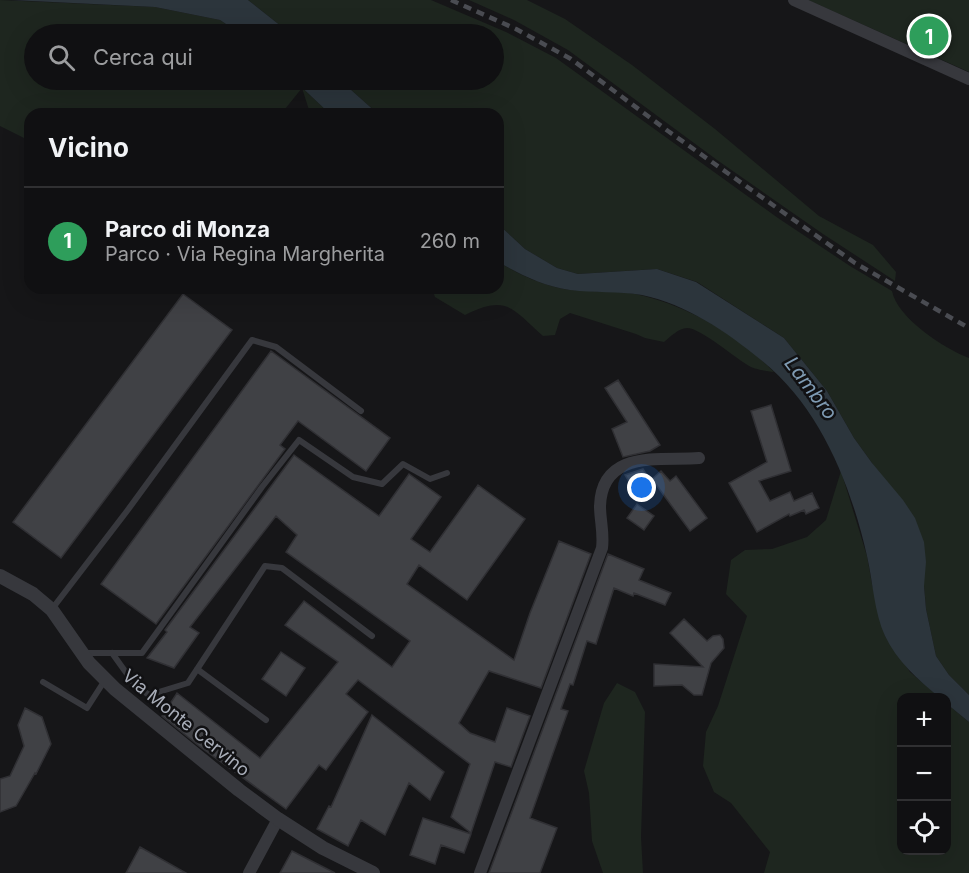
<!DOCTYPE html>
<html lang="it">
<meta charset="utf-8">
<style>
:root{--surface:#101012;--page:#1e1e20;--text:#f1f3f6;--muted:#9c9d9f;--line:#303032;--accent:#f2b134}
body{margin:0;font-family:Inter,sans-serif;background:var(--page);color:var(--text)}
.controls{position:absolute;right:18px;bottom:18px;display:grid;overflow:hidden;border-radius:12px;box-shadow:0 6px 24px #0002}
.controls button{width:54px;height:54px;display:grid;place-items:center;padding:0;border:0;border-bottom:2px solid var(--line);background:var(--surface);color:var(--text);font:30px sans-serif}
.you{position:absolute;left:642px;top:488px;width:21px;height:21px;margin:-15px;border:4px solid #fff;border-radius:50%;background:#1a73e8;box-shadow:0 0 0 9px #1a73e833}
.badge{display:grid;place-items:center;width:39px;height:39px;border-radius:50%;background:var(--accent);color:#fff;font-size:20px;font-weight:700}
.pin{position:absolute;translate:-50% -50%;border:3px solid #fff;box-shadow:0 2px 6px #0006}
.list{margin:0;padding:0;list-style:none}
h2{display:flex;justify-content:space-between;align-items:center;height:78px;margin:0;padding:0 24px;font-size:26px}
h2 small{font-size:20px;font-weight:400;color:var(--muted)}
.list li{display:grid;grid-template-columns:39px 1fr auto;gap:18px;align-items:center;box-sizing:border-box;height:108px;padding:0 24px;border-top:2px solid var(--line)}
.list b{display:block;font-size:22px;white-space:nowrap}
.list p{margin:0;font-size:20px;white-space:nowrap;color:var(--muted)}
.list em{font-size:20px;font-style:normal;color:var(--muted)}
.icon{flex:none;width:33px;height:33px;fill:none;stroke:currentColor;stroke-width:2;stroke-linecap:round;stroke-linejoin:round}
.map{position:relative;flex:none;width:969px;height:873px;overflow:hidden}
.search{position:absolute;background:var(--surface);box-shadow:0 6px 24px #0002;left:24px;top:24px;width:480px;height:66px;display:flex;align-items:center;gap:15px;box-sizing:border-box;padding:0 21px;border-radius:33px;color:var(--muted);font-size:22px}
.panel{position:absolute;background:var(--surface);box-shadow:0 6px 24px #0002;left:24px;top:108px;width:480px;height:186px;border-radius:18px}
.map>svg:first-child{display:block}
.green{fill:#1e261f}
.water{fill:#2c353c}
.building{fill:#404145;stroke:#303034;stroke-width:1.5}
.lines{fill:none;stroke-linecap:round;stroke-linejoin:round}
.service{stroke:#37383d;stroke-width:6}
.minor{stroke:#37383d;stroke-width:12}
.tertiary{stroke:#37383d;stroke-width:14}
.rail{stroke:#4a4c52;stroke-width:4.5;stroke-dasharray:8 6;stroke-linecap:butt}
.labels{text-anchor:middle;stroke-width:5;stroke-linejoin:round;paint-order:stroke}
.street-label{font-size:18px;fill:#a8adb8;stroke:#111113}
.water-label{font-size:20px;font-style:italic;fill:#7f9bb3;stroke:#111113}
</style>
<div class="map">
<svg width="969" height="873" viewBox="0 0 969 873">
<rect width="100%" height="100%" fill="#161618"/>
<!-- green -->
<path class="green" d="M0,0L155,7L220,20L241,34H34V80H294L330,114H313L309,110L302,88L281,114H30V141L0,126Z
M248,0H431L506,32L556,58L778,218L850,266L892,291C897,318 945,349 969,358V695L949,675L936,656L926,609L924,586L872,463L854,438L827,391L784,338L697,282L657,269L578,274L557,268L525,249L498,224V114H378L340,80H494V34H291Z
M469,0H527L565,19L632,65L715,129L819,216L873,245L896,272L895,281L823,234L717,160L568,50L514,20Z
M808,0H969V72Z
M498,262C521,275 544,287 571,290C595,292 621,290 644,296C692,308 740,337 774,372C767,371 758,370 751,367C736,359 701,328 687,328C679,328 670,337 664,342L645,338L636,334L570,313L560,319L555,335L543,336C512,309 508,294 465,315L435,297L432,288H498Z
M841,471L867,556L872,584L885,636L910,672L939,697L902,698V850H946L947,704L969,722V873H764L770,852L731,803L714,792L703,766L706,732L718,706L747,616L726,594L731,560L745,550L772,549L807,537L826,520Z
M617,683L635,692L645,712L641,837L643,873H603L592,841L589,793L584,771L604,703Z"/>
<!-- water -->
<path class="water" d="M11,0H248L291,34H241L220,20L155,7Z
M294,80H340L378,114H330Z
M498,224L525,249L557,268L578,274L657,269L696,282L784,338L827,391L854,438L872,463L903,500L915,518L924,542L926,562L924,586L926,609L936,656L949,675L969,695V722L947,704L946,698L939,697C918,680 897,661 885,636C874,612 873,582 867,556C851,485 820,407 761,360C727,332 686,304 642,295C618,291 594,293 570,290C543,286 521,275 498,262Z"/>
<!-- building -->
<path class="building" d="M183,294L232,330L61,558L13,522Z
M271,351L390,438L366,471L298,421L280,445L285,449L156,624L101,584Z
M618,380L660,445L650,451L623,457L612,429L627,422L605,388Z
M771,405L791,471L759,481L770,501L790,492L794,501L812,493L819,508L806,514L804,510L790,516L789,514L757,532L729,483L767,462L751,411Z
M294,455L379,516L409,474L441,497L411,539L430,552L478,485L525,519L467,600L419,565L407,584L514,660L530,613L559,541L591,554L541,688L489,671L459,723L470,733L495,742L507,708L530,716L511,767L495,762L471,833L451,817L470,764L358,680L346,694L368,712L326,770L319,765L286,809L199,746L162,716L177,693L260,758L338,662L285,625L304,601L392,667L410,641L286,552L297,535L276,516L190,627L199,633L174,668L147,658L167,632L165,630Z
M643,469L648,477L632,487L625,475Z
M661,471L670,481L676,476L707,518L690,531L652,479Z
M637,504L654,516L644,530L627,518Z
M608,554L644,569L639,580L671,593L665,605L634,593L633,596L614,588L596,644L587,641L573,685L570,684L561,709L568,711L530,818L557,828L540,873H489Z
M684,619L707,641L713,636L720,635L723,639L724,648L711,663L702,695H694L682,685L654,686V664L703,667L670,633Z
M281,652L305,668L286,696L262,679Z
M25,708L42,717L51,744L36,774L35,773L16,806L0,812V779L10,776L24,746L18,725Z
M372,715L444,772L430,800L409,783L385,835L361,820L348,846L317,829L329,806L331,807Z
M423,818L471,834L464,853L441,845L435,864L410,855Z
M140,847L186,873H126Z
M292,851L335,873H280Z"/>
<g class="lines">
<!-- service -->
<path class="service" d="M52,609L127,511L252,340L276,347L361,411
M83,653H142L262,487L299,440L353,477L382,484L403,464L430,479L447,473
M112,653L135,685L149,695L188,683L265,566L282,568L372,636
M197,669L266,720
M43,682L87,708L105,680"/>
<!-- minor -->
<path class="minor" d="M794,0L969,79
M249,873L278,819
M480,873L602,548C604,533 600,520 600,506C602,449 660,461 699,458"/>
<!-- tertiary -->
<path class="tertiary" d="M0,576L33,594L52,610L89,663L115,689L239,790L278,819L323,848L373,873"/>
<!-- rail -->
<path class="rail" d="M451,0L516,29L571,59L668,131L855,263L969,328"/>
</g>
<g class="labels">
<!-- street labels -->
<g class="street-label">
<text transform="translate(186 723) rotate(39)" y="6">Via Monte Cervino</text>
</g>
<!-- water labels -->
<g class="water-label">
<text transform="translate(811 388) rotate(53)" y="7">Lambro</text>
</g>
</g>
</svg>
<div class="controls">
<button>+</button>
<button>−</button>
<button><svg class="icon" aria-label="locate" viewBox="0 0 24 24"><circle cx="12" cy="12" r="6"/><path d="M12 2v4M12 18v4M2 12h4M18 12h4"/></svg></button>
</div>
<div class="you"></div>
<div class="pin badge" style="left:929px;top:36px;background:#2e9e5b">1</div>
<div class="search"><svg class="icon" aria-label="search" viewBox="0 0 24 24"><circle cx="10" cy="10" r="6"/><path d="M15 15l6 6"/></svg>Cerca qui</div>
<section class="panel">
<h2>Vicino<small></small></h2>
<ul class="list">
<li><span class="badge" style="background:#2e9e5b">1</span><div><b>Parco di Monza</b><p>Parco · Via Regina Margherita</p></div><em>260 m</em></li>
</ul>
</section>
</div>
